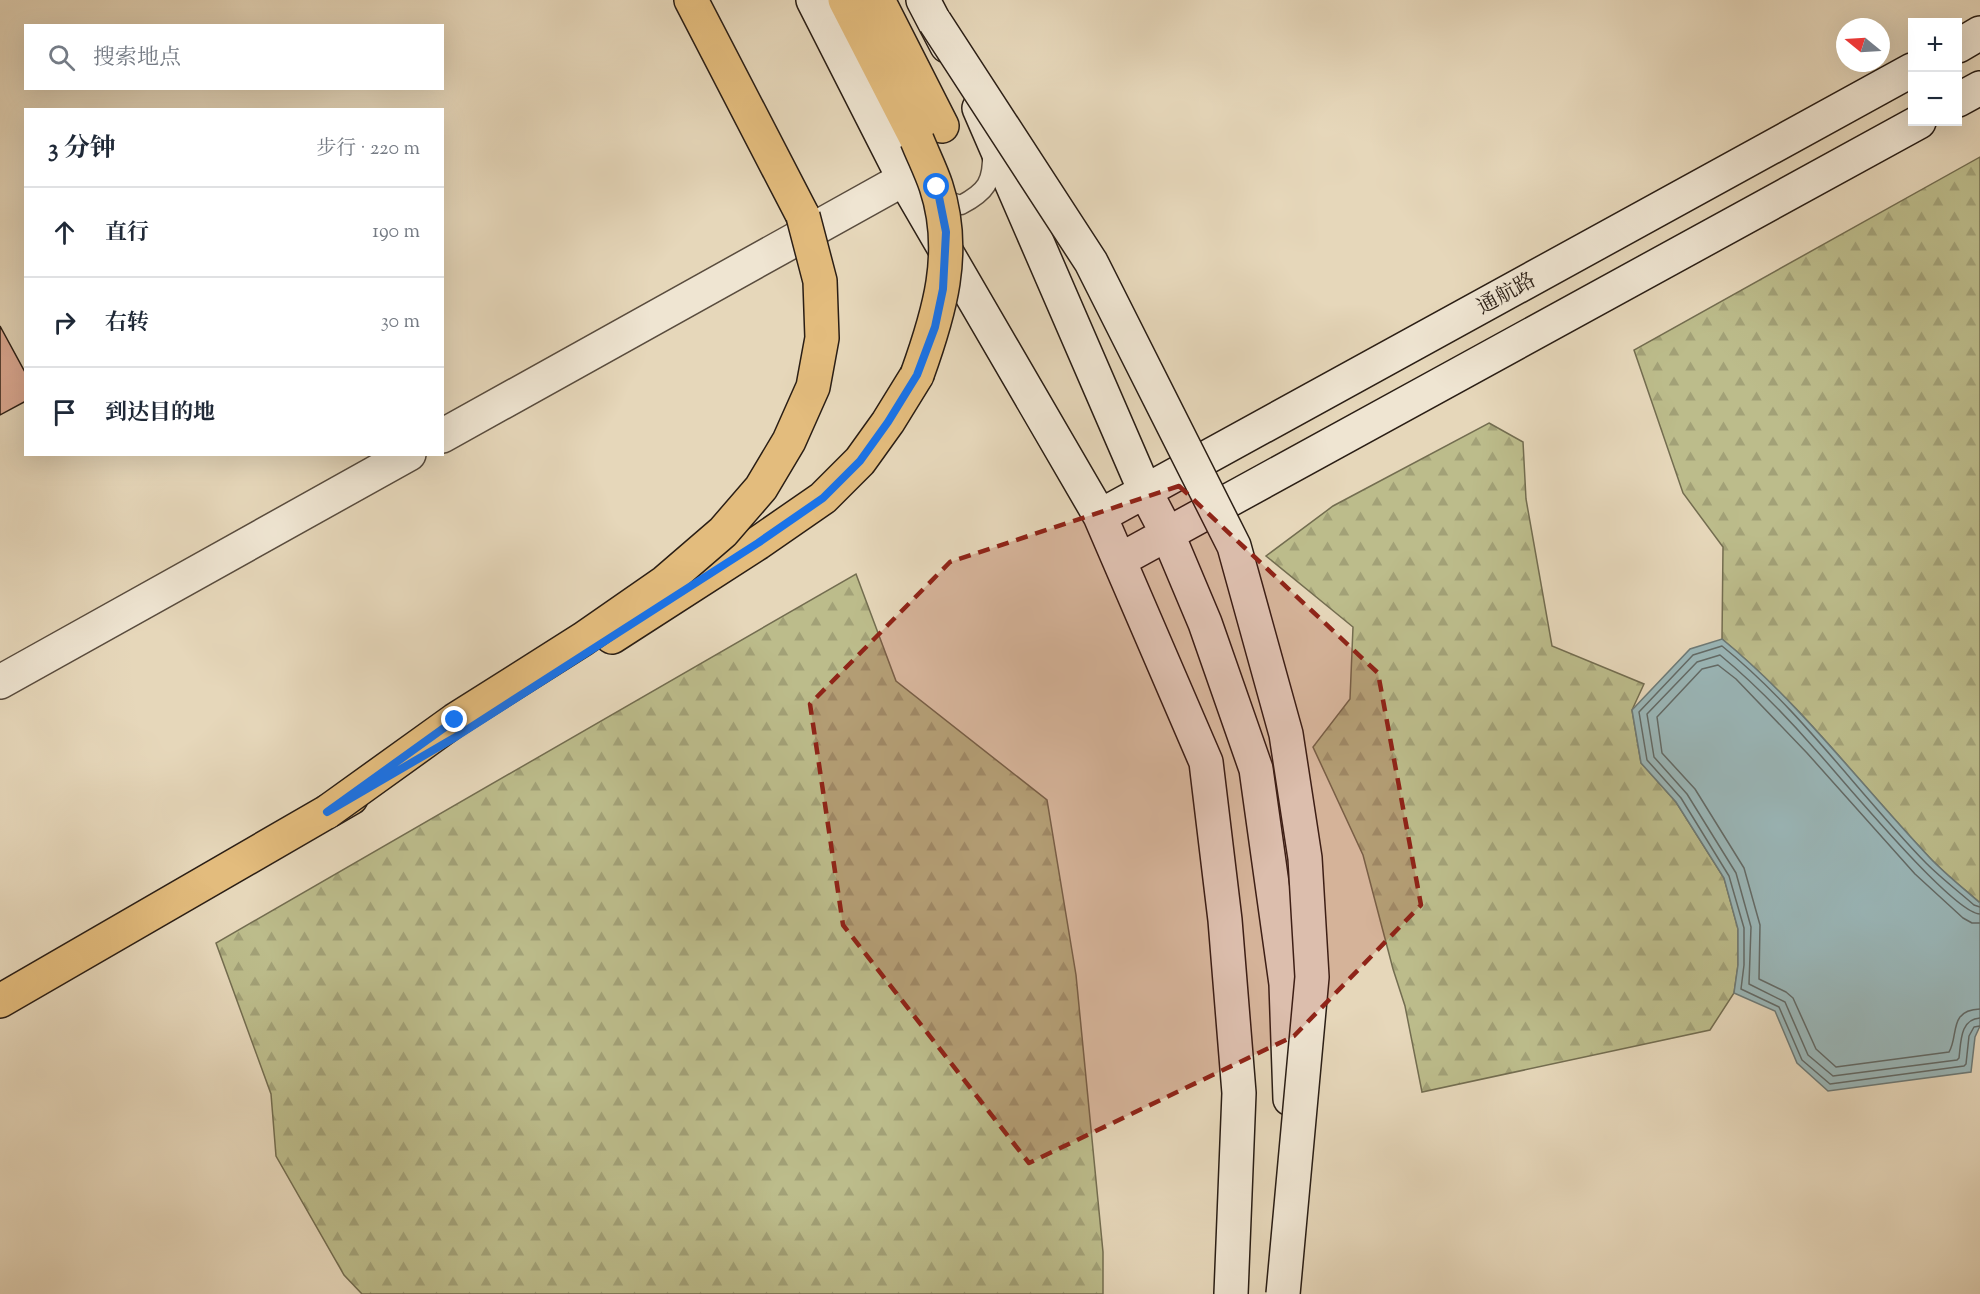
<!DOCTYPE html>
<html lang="zh">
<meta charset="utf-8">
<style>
:root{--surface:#fff;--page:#f2f2f3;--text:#1f2937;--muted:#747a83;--line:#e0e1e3}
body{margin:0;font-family:"Sorts Mill Goudy","Noto Serif SC",serif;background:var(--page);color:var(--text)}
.controls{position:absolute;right:18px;top:18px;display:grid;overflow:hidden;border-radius:0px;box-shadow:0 6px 24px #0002}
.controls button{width:54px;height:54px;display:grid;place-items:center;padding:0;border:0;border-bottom:2px solid var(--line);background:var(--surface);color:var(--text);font:30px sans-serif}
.compass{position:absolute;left:1836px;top:18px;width:54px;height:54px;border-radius:50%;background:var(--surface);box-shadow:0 6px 24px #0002;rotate:288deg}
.stop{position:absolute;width:18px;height:18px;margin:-14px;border:4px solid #1a73e8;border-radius:50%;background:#fff}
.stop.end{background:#1a73e8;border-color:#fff;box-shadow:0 2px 6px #0008}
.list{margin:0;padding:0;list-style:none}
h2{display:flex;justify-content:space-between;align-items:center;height:78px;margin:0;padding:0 24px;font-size:26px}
h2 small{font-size:20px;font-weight:400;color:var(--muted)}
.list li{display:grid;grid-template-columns:39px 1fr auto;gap:18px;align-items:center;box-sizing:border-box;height:90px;padding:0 24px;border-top:2px solid var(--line)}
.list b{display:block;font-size:22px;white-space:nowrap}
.list em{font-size:20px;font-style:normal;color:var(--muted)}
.icon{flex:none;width:33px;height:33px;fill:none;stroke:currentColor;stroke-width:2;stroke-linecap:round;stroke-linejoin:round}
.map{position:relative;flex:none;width:1980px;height:1294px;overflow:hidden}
.search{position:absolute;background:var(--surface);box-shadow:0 6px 24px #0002;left:24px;top:24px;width:420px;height:66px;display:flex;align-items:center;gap:15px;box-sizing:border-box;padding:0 21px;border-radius:0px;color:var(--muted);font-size:22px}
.panel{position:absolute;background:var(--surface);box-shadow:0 6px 24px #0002;left:24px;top:108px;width:420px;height:348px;border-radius:0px}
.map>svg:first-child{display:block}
.forest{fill:url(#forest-firs);stroke:#736d50;stroke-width:1.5}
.water{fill:#9ab7b9;stroke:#6d7a77;stroke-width:1.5}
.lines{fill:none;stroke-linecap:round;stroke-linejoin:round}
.shore{stroke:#626a67;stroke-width:1.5}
.building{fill:#deab94;stroke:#2a1e15;stroke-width:1.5}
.service-casing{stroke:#594c3e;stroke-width:21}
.tertiary-casing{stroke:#594c3e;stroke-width:36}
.secondary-casing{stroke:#2a1e15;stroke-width:36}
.primary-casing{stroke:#2a1e15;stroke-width:36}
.service{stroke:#efe5d2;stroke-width:18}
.tertiary{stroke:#efe5d2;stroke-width:33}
.secondary{stroke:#efe5d2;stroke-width:33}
.primary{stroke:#e3bc7d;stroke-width:33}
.secondary-bridge-casing{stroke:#2a1e15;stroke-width:36;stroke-linecap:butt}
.primary-bridge-casing{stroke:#2a1e15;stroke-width:36;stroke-linecap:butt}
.secondary-bridge{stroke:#efe5d2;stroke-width:33}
.primary-bridge{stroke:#e3bc7d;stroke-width:33}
.route{stroke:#1a73e8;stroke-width:8}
.marked{fill:#8f2418;fill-opacity:0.2;stroke:#8f2418;stroke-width:4.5;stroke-dasharray:12 8;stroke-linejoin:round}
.labels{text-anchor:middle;stroke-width:5;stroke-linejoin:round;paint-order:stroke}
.street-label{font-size:21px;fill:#2a1e15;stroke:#efe5d2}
</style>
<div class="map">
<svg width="1980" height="1294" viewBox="0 0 1980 1294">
<defs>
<pattern id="forest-firs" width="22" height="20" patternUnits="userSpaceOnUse" patternTransform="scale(1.5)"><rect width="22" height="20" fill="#bcbc8b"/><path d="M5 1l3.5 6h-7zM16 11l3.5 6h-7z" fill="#a2a177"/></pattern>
</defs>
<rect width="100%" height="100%" fill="#e6d7ba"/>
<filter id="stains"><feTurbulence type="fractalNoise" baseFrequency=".00333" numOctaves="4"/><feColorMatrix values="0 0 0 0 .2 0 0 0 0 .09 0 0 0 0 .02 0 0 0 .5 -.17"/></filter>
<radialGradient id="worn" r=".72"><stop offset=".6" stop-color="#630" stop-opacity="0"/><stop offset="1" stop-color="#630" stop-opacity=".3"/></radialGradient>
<!-- forest -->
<path class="forest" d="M1980,157V903C1963,888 1945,874 1929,857C1860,784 1800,703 1722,639L1723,547L1683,493L1634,350Z
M1489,423L1523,442L1526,499L1552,646L1644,684L1632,710L1641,763L1676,802L1724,878L1738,929V965L1734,993L1710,1030L1422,1092L1405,1006L1393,969L1363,855L1313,747L1350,699L1353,627L1266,556L1333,506Z
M856,574L896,681L1047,800L1076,975L1103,1252V1294H362L344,1275L276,1156L271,1094L216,943Z"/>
<!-- water -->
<path class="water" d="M1722,639C1800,703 1860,784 1929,857C1945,874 1963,888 1980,903V1026L1975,1037L1971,1072L1828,1091L1797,1063L1775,1011L1734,993L1738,965V929L1724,878L1676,802L1641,763L1632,710L1690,649Z"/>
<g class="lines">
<!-- shore -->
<path class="shore" d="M1980,907L1974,905C1958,891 1941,878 1926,863C1857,792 1800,709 1722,646L1693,655L1639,712L1647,760L1681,798L1729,876L1744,928V965L1741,989L1779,1007L1802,1060L1830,1084L1964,1066L1966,1064L1969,1036L1974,1027L1980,1026
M1980,914C1952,913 1839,775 1814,748C1785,715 1754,683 1720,655L1697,662L1647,714L1654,757L1687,794L1736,873L1751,927L1749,984L1785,1002L1808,1055L1833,1076L1957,1060L1959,1058C1961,1042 1960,1019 1980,1018
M1980,923H1972L1963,918L1915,874L1807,753L1736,679L1718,665L1702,669L1657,717L1662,753L1695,789L1744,868L1760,925L1759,979L1786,992L1793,998L1816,1049L1836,1067L1949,1052C1959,1036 1948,1010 1980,1009"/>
</g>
<!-- building -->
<path class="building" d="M0,326L26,374V401L0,415Z"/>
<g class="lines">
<defs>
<path id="service" d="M937,198L961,205C986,192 993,182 992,153"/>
<path id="tertiary" d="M442,436L904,179
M0,682L409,454"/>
<path id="secondary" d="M813,0L904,179L1100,516L1206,762L1225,920L1239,1093L1231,1294
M923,0L947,46
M1958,46L1980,33
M1958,100L1980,88
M979,108L1145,491L1168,535L1205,623L1256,769L1286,984L1290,1099
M1100,516L1912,70
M1120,560L1919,122"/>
<path id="primary" d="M691,0L803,216
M845,0L917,140
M878,0L942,126
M612,637L758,543L823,498L860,461L888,422L917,375
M0,1001L351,798"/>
</defs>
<!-- service casing -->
<use href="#service" class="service-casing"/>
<!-- tertiary casing -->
<use href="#tertiary" class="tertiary-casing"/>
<!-- secondary casing -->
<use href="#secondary" class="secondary-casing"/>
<!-- primary casing -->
<use href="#primary" class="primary-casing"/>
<!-- service -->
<use href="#service" class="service"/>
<!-- tertiary -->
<use href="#tertiary" class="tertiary"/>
<!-- secondary -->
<use href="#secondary" class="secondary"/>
<!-- primary -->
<use href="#primary" class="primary"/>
<defs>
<path id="secondary-bridge" d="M935,22L1091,262L1234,546L1286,734L1305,858L1312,977L1283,1294"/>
<path id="primary-bridge" d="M917,375C939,314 958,252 936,186C931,171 923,155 917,140
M327,812L455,720L583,639L665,582L723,532L761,488L789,441L813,387L822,338L820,281L803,216"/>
</defs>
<!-- secondary-bridge casing -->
<use href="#secondary-bridge" class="secondary-bridge-casing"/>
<!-- primary-bridge casing -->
<use href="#primary-bridge" class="primary-bridge-casing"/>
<!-- secondary-bridge -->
<use href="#secondary-bridge" class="secondary-bridge"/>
<!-- primary-bridge -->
<use href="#primary-bridge" class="primary-bridge"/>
</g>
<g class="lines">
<!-- route -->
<path class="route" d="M455,720L327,812L454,738L758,543L823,498L860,461L888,422L917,375L935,327L943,289L946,232L937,187"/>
</g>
<!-- marked area -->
<path class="marked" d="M1179,486L1378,673L1421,905L1294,1036L1029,1163L843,925L810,704L950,562Z"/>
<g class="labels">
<!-- street labels -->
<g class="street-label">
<text transform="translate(1506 293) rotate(-29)" y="7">通航路</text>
</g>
</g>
<rect width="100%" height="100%" filter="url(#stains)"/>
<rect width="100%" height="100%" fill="url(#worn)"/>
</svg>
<div class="controls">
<button>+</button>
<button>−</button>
</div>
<svg class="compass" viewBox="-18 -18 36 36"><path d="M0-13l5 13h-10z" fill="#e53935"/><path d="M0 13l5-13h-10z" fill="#747a83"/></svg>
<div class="stop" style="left:937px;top:187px"></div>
<div class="stop end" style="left:455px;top:720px"></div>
<div class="search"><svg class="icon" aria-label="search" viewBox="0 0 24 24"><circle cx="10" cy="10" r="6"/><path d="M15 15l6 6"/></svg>搜索地点</div>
<section class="panel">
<h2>3 分钟<small>步行 · 220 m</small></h2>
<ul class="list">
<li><svg class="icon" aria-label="ahead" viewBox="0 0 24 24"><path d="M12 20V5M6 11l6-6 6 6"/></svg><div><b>直行</b></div><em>190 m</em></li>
<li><svg class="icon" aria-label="right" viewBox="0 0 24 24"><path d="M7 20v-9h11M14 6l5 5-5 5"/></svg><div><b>右转</b></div><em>30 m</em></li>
<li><svg class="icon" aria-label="arrive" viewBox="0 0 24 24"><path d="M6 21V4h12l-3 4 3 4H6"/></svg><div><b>到达目的地</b></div></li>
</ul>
</section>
</div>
